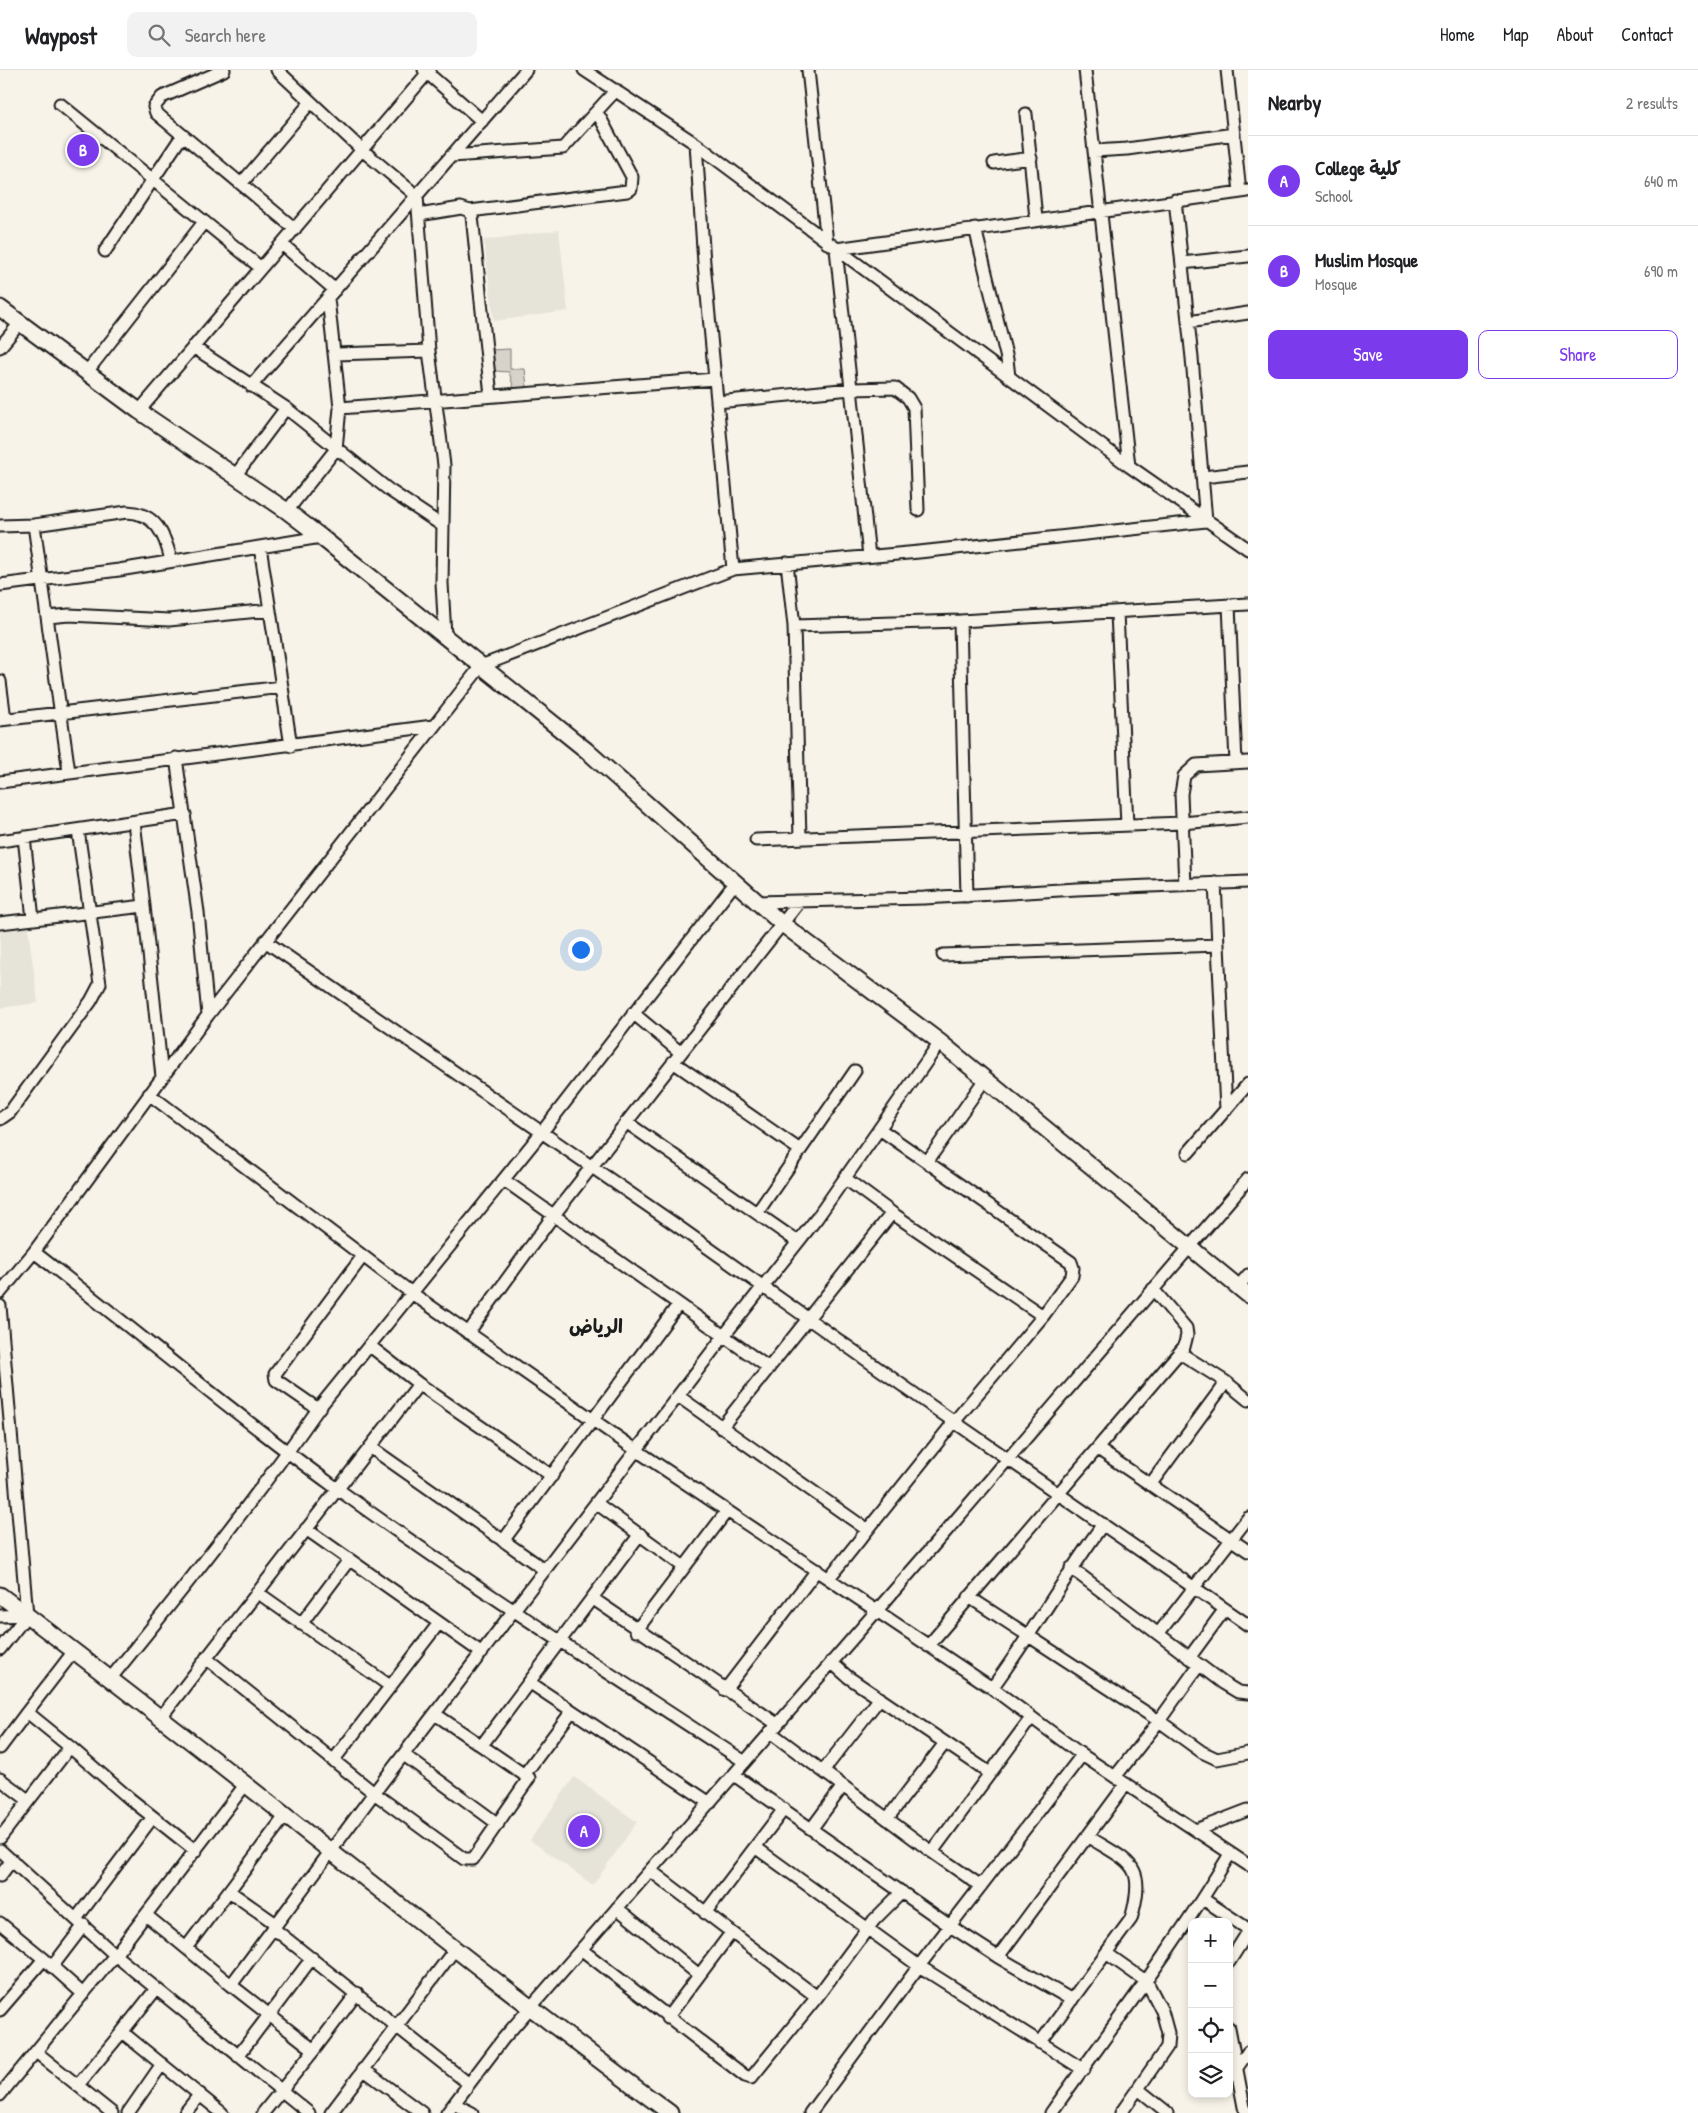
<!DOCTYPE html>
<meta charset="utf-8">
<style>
:root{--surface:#fff;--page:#f2f2f2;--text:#202124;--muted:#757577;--line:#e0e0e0;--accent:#7c3aed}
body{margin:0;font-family:"Patrick Hand","Playpen Sans Arabic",sans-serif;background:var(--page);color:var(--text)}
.controls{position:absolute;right:15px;bottom:15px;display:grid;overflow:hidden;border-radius:10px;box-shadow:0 2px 8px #0003}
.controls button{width:45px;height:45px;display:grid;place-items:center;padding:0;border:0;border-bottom:1px solid var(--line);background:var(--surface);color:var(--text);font:25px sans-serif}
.you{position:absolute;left:580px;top:879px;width:18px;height:18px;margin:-12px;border:4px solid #fff;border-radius:50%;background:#1a73e8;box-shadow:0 0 0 8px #1a73e833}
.badge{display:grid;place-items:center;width:32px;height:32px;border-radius:50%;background:var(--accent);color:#fff;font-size:16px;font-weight:700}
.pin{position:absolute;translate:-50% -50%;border:2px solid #fff;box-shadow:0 1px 5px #0006}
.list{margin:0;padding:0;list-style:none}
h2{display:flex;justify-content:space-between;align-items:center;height:65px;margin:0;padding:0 20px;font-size:21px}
h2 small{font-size:16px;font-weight:400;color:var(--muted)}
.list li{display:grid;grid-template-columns:32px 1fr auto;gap:15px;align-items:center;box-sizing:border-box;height:90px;padding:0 20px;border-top:1px solid var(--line)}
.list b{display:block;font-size:19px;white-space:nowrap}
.list p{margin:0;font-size:16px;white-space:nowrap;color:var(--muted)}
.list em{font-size:16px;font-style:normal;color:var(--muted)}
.actions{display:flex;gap:10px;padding:15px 20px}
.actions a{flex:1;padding:11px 0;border:1px solid var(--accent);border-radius:10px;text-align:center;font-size:18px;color:var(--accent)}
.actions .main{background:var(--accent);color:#fff}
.icon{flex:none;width:28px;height:28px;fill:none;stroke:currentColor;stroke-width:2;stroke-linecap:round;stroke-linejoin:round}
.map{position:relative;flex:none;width:1248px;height:2043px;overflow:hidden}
header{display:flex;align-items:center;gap:30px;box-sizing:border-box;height:70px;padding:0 25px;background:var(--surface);border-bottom:1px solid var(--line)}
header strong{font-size:24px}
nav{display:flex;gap:28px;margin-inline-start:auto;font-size:18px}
.search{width:350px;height:45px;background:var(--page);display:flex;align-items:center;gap:12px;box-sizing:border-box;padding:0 18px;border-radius:10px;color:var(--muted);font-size:19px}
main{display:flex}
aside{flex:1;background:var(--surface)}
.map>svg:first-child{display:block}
.built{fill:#e6e3d9}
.green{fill:#d7d3cb;stroke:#7a7874}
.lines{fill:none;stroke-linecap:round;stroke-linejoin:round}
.street-casing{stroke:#1c1c1c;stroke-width:15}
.secondary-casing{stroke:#1c1c1c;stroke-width:19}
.street{stroke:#f7f3e8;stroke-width:11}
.secondary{stroke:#f7f3e8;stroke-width:15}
.labels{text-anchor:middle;stroke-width:5;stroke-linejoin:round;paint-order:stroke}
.district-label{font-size:19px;font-weight:bold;fill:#1c1c1c;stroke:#f7f3e8}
</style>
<header>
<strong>Waypost</strong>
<div class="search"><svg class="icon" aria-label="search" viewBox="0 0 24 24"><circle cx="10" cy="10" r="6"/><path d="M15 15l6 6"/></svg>Search here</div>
<nav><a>Home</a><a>Map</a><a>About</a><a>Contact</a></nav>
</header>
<main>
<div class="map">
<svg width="1248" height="2043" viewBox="0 0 1248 2043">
<rect width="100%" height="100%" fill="#f7f3e8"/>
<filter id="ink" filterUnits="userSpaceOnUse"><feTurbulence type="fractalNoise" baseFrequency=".02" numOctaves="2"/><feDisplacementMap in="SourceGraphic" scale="10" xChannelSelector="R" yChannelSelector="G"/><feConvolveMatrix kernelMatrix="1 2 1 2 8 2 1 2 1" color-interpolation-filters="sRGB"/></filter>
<g filter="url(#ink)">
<!-- built -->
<path class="built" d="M559,160L568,241L494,251L484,170Z
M28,857L38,933L0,938V861Z
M574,1707L637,1752L593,1815L530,1770Z"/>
<!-- green -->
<path class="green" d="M510,279V299H525L527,317L514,319L509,302L495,301L491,280Z"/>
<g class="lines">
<defs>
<path id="street" d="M224,0L162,27L154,37L156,43L295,159
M277,0L361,79L417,126L429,281L444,395L442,513L445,566
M424,0L482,51
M584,0L696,74L1129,396L1248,479
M808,0L827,173
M1085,0L1129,396
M1227,0L1240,122
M60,34L261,198
M1026,44L1036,149
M696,74L704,193L733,499
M1094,81L1127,79L1234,64
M452,86L563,78L616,20
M994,93L1031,88
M241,114L310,33
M470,141L627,121L631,119L632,107L597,42
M419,145L461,138L470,141L472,146L491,326
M975,158L1007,289L1009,307
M282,174L335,220
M105,181L182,66
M1182,193L1248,186
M1188,252L1248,243
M0,277L20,253
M193,277L286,338L389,420L443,456
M336,284L429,281
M86,303L204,152
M251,316L526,0
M717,332L851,319L895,318L908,328L914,338L918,440
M340,338L715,309
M139,341L430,0
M235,406L286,338
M1203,407L1248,402
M287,441L336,379L340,338L328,228
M34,455L69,702
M0,456L34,455L127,442C156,443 165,465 171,490
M260,477L282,617
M869,486L836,179L1248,121
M787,493L794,556L800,768
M0,515L119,500L321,467
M1229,535L1236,693
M1117,543L1127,755
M48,547L69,545L169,550L270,540
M960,551L967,826
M794,556L960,551L1248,534
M0,611L5,649
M0,650L282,617L291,676
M176,688L198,842L208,945
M0,712L433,656
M24,767L33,849
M756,770L1182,753L1248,747
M0,771L185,744
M1215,813L1226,1040
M1185,815L1181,724L1184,706L1196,695L1248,692
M755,832L924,828L1077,819L1248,812
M144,836L162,1007
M0,853L144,836L134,752
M265,871L676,1155L940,1342L1248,1555
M943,885L1218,875
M633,943L681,983
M673,992L800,1080
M149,1024L413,1224L636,1380L992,1618L1082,1685L1248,1795
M0,1049L10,1042L91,931L100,914L78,760
M626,1052L798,1172
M1188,1083L1248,1014
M927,1092L985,1009
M846,1109L892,1143L1043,1246
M504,1110L769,1298
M757,1143L855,1001
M34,1182C134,1259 230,1341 332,1415C466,1512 606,1601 745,1692
M1238,1217L1248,1205
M0,1223L34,1182L208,945L481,596L733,499L919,482L1206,451L1192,288L1175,130
M0,1236L27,1545L0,1579
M468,1263L553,1146L800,831
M370,1276L419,1314L552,1406
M1180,1283L1226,1312L1248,1330
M678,1326L866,1459
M318,1339L276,1310L275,1304L363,1186
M721,1358L892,1143
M370,1377L545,1500
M1098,1379L1248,1481
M1150,1415L1226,1312
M596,1433L684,1497
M306,1459L482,1583
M503,1471L678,1235
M1071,1498L1223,1613L1238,1622L1248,1623
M829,1508L954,1352L1043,1246L1072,1206L1073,1198L1071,1192L881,1060
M257,1522L390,1616
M969,1527L1159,1651L1202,1682L1217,1689L1248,1683
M592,1528L777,1654
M0,1546L27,1545
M301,1554L349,1490
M636,1561L727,1441
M1158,1564L1248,1448
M928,1576L1184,1277L1187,1265L1186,1258L1153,1219
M206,1588L374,1723L464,1789H473L529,1708L435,1644
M1189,1588L1225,1539
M831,1592L848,1607L990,1703
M110,1609C182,1521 253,1432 318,1339L542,1062L735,813
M529,1612L710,1733
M992,1618C1031,1565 1064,1508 1103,1454
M725,1620L817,1500
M27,1642L74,1581
M161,1647L419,1314
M770,1662L932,1782L1031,1648
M482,1675L640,1464
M0,1678L27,1642L70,1677
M404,1685L498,1754
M333,1691L439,1553
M823,1701L880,1628
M524,1705L572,1641
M734,1705L950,1856L998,1887L1126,1714
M1115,1707L1159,1651L1199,1595
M0,1709L28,1730
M887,1749L945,1673
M812,1758L843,1716
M1196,1760L1248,1740
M0,1768L70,1677L129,1728L196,1781
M755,1777L919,1896L1084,2000
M0,1780L115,1885L309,2043
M932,1782L981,1816
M651,1801L817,1927
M0,1806L12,1790
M229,1821L276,1854
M1203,1829L1248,1859
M617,1838L699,1905
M705,1843L784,1739
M146,1845L231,1915L374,1723L723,1267L817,1148L940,972
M76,1849L153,1747
M0,1853L44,1889
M273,1858L469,2014
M186,1878L285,1746
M582,1880L745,2006L751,2008L817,1927L874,1850L902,1822
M1106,1883L1147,1912L1162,1941L1168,1963L1167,1977L1121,2043
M998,1887L1072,1930
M1229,1892L1248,1862
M52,1897L84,1855
M231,1915L314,1980L263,2043
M0,1940L44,1889L83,1924
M667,1948L731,1863
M1229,1958L1244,2037L1247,2043
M122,1962L156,1919
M1040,1973L1131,1849C1147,1793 1130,1793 1087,1766
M314,1980L357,1923
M36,1982L112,2043
M238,1986L312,1888
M363,1999L422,2043
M1236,1999L1248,1982
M78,2015L122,1962L222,2043
M1138,2019L1168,2043
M0,2025L115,1885L245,1715
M454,2034L472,2043
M128,2043L162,1994
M185,2043L200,2024
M331,2043L455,1879
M447,2043L503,1969L948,1459L1248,1109
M810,2043L919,1896L1082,1685
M1051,2043C1112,1957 1176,1874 1230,1784"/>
<path id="secondary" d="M0,238L139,341L287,441L321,467L586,680L781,853L940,972L1248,1225
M0,1525C226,1694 443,1875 670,2043"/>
</defs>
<!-- street casing -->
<use href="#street" class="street-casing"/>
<!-- secondary casing -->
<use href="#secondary" class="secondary-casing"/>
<!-- street -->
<use href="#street" class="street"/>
<!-- secondary -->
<use href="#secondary" class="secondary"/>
</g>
</g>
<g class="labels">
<!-- district labels -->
<g class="district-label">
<text x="596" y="1263">الرياض</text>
</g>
</g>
</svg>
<div class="controls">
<button>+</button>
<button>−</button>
<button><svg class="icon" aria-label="locate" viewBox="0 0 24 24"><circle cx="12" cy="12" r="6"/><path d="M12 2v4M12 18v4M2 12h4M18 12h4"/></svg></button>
<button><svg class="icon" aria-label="layers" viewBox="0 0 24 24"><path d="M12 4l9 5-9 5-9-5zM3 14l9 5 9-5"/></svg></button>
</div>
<div class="you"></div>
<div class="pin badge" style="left:584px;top:1761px">A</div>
<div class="pin badge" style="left:83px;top:80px">B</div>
</div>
<aside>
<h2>Nearby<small>2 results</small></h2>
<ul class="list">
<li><span class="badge">A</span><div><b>College كلية</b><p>School</p></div><em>640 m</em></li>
<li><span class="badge">B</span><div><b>Muslim Mosque</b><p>Mosque</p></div><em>690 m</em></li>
</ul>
<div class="actions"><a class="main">Save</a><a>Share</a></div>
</aside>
</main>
